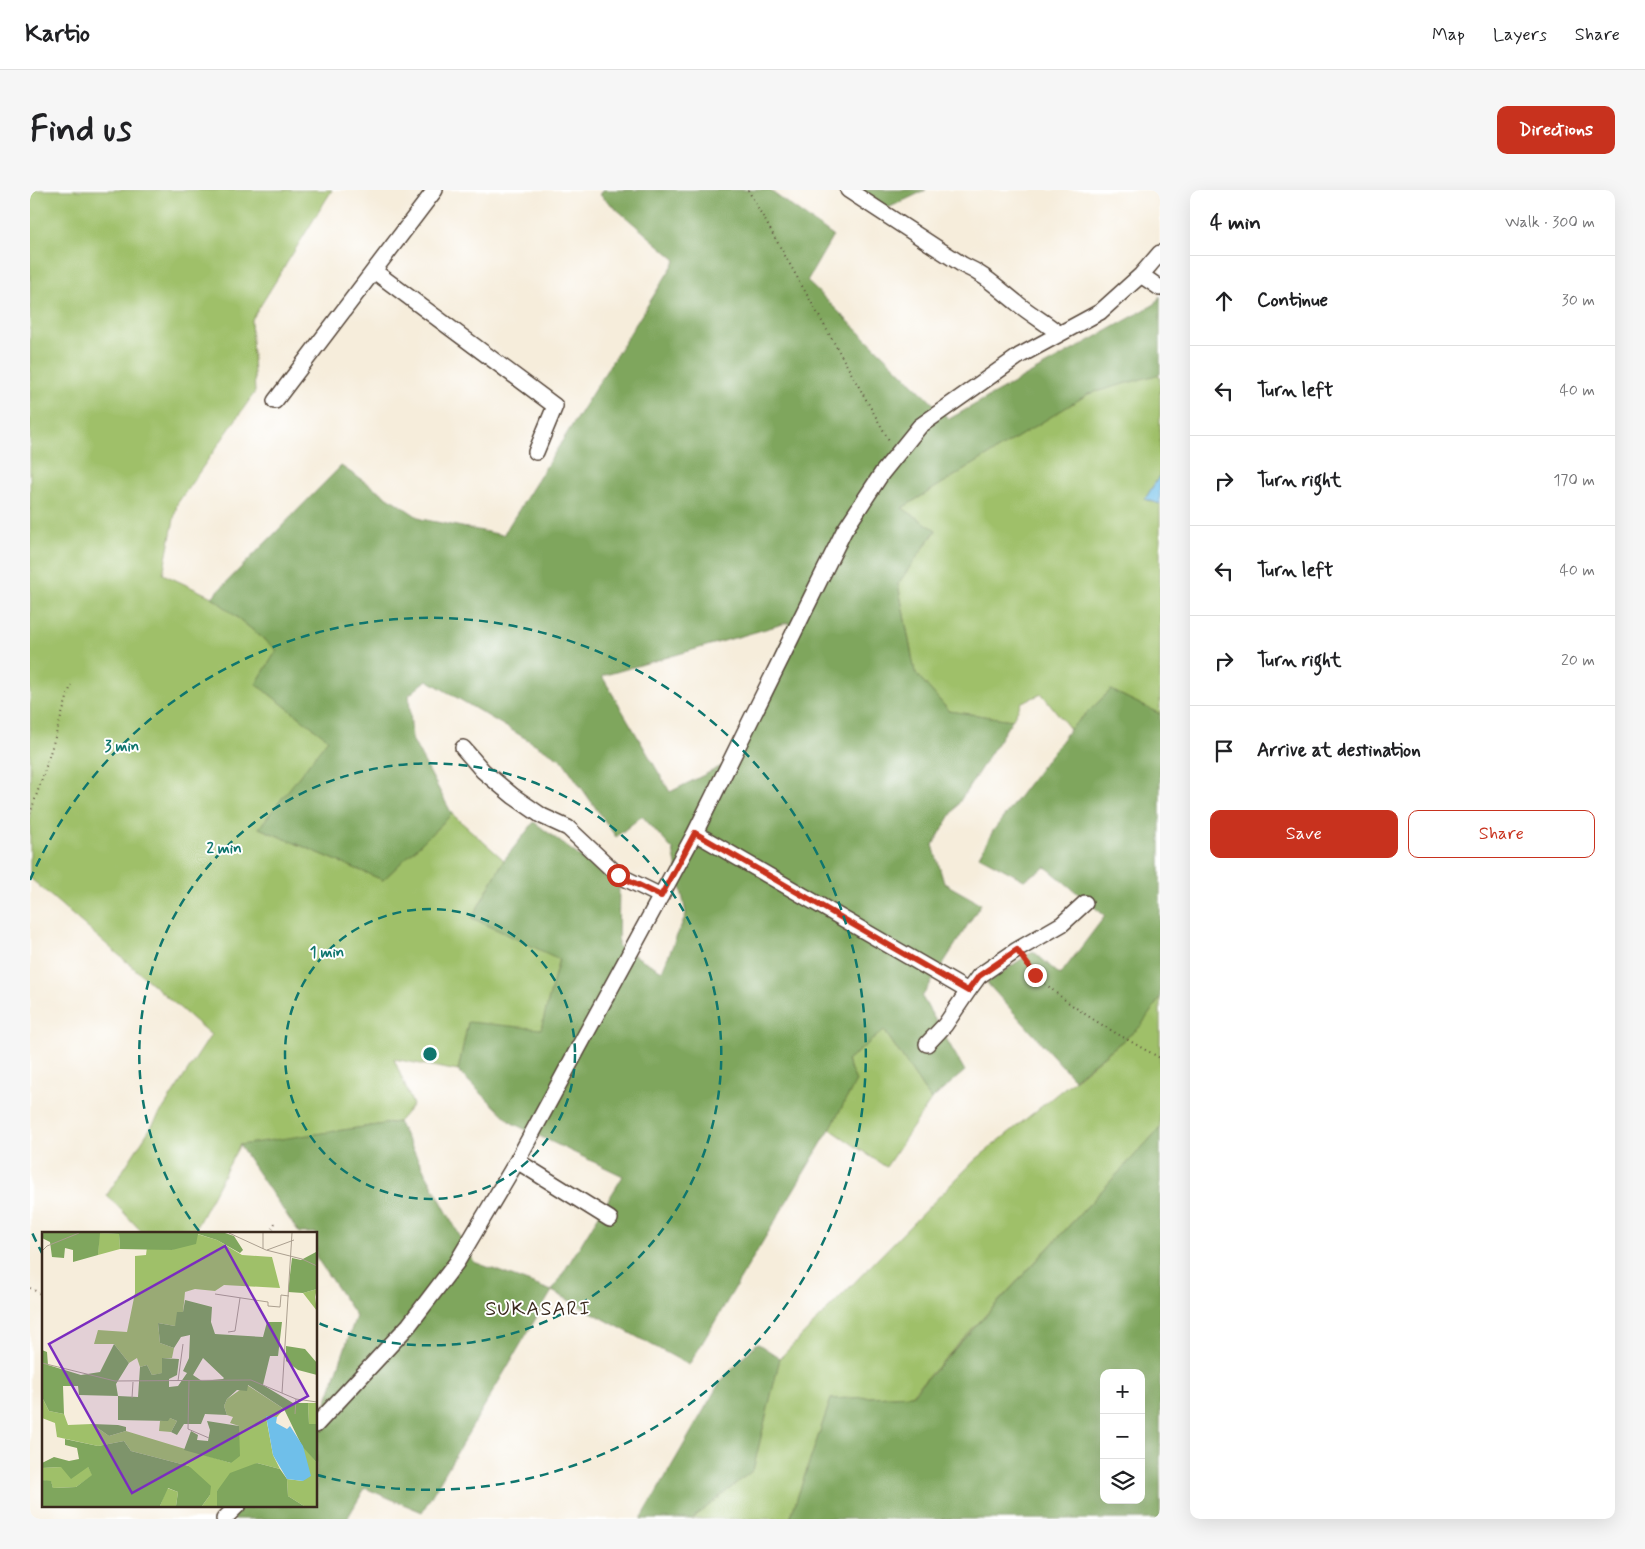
<!DOCTYPE html>
<meta charset="utf-8">
<style>
:root{--surface:#fff;--page:#f6f6f6;--text:#202124;--muted:#757577;--line:#e0e0e0;--accent:#c8321e}
body{margin:0;font-family:Mynerve,sans-serif;background:var(--page);color:var(--text)}
.controls{position:absolute;right:15px;bottom:15px;display:grid;overflow:hidden;border-radius:10px;box-shadow:0 5px 20px #0002}
.controls button{width:45px;height:45px;display:grid;place-items:center;padding:0;border:0;border-bottom:1px solid var(--line);background:var(--surface);color:var(--text);font:25px sans-serif}
.stop{position:absolute;width:15px;height:15px;margin:-11px;border:4px solid #c8321e;border-radius:50%;background:#fff}
.stop.end{background:#c8321e;border-color:#fff;box-shadow:0 1px 5px #0008}
.list{margin:0;padding:0;list-style:none}
h2{display:flex;justify-content:space-between;align-items:center;height:65px;margin:0;padding:0 20px;font-size:21px}
h2 small{font-size:16px;font-weight:400;color:var(--muted)}
.list li{display:grid;grid-template-columns:32px 1fr auto;gap:15px;align-items:center;box-sizing:border-box;height:90px;padding:0 20px;border-top:1px solid var(--line)}
.list b{display:block;font-size:19px;white-space:nowrap}
.list em{font-size:16px;font-style:normal;color:var(--muted)}
.actions{display:flex;gap:10px;padding:15px 20px}
.actions a{flex:1;padding:11px 0;border:1px solid var(--accent);border-radius:10px;text-align:center;font-size:18px;color:var(--accent)}
.actions .main{background:var(--accent);color:#fff}
.icon{flex:none;width:28px;height:28px;fill:none;stroke:currentColor;stroke-width:2;stroke-linecap:round;stroke-linejoin:round}
.map{position:relative;flex:none;width:1130px;height:1329px;overflow:hidden;border-radius:10px}
header{display:flex;align-items:center;gap:30px;box-sizing:border-box;height:70px;padding:0 25px;background:var(--surface);border-bottom:1px solid var(--line)}
header strong{font-size:24px}
nav{display:flex;gap:28px;margin-inline-start:auto;font-size:18px}
.intro{display:flex;align-items:center;justify-content:space-between;box-sizing:border-box;height:120px;padding:0 30px}
h1{margin:0;font-size:35px}
.button{padding:12px 22px;border-radius:10px;background:var(--accent);color:#fff;font-size:18px;font-weight:700}
main{display:flex;gap:30px;padding:0 30px}
aside{flex:1;background:var(--surface);border-radius:10px;box-shadow:0 5px 20px #0002}
.map>svg:first-child{display:block}
.green{fill:#9fc069;stroke:#6d7544}
.forest{fill:#7fa65d;stroke:#5d683e;fill-rule:evenodd}
.water{fill:#6fbfea;stroke:#557484}
.lines{fill:none;stroke-linecap:round;stroke-linejoin:round}
.minor-casing{stroke:#57473a;stroke-width:18}
.path{stroke:#57473a;stroke-width:2;stroke-dasharray:1 4;stroke-linecap:butt}
.minor{stroke:#fff;stroke-width:15}
.route{stroke:#c8321e;stroke-width:6}
.ring{fill:none;stroke:#0f766e;stroke-width:2.5;stroke-dasharray:9 6}
.labels{text-anchor:middle;stroke-width:4;stroke-linejoin:round;paint-order:stroke}
.quarter-label{font-size:20px;letter-spacing:1px;fill:#3b2a1e;stroke:#fff}
.inset-road{fill:none;stroke:#ab9f8f;stroke-width:1}
.view{fill:#7b2cbf;fill-opacity:0.15;stroke:#7b2cbf;stroke-width:2.5}
.inset-edge{fill:none;stroke:#3b2a1e;stroke-width:2.5}
.centre{fill:#0f766e;stroke:#fff;stroke-width:2.5}
.ring-label{font-size:15px;text-anchor:middle;font-weight:bold;fill:#0f766e;stroke:#fff;stroke-width:4;stroke-linejoin:round;paint-order:stroke}
</style>
<header>
<strong>Kartio</strong>
<nav><a>Map</a><a>Layers</a><a>Share</a></nav>
</header>
<div class="intro"><h1>Find us</h1><a class="button">Directions</a></div>
<main>
<div class="map">
<svg width="1130" height="1329" viewBox="0 0 1130 1329">
<rect width="100%" height="100%" fill="#fff"/>
<filter id="ink" filterUnits="userSpaceOnUse"><feTurbulence type="fractalNoise" baseFrequency=".02" numOctaves="2"/><feDisplacementMap in="SourceGraphic" scale="10" xChannelSelector="R" yChannelSelector="G"/><feConvolveMatrix kernelMatrix="1 2 1 2 8 2 1 2 1" color-interpolation-filters="sRGB"/></filter>
<filter id="wash" filterUnits="userSpaceOnUse"><feTurbulence type="fractalNoise" baseFrequency=".0096" numOctaves="4" result="noise"/><feDisplacementMap in="SourceGraphic" scale="20" xChannelSelector="R" yChannelSelector="G"/><feGaussianBlur stdDeviation="1.12" result="paint"/><feColorMatrix in="noise" values="0 0 0 0 0 0 0 0 0 0 0 0 0 0 0 0 0 1.4 0 .05"/><feComposite in="paint" operator="in"/></filter>
<g filter="url(#wash)">
<rect width="100%" height="100%" fill="#f6eddb"/>
<!-- green -->
<path class="green" d="M0,0H302L221,131L225,202L147,314L133,384L182,407L247,460L226,494L299,549L229,638L353,690L422,624L474,670L442,728L529,768L511,840L438,833L428,881L364,869L383,915L368,932L209,956L163,1043H113L77,1005L181,845L0,688Z
M1128,184L1130,188V285L1115,309L1130,314V524L1081,500L1040,539L1012,504L992,512L982,530L919,521L885,482L868,393L906,341L872,318L1058,204Z
M1130,808V938L881,1205L801,1209L760,1329H662L723,1280L750,1168L945,970L1110,837Z
M854,840L901,910L856,977L800,939L826,891L817,871Z"/>
<!-- forest -->
<path class="forest" d="M573,0H739L803,46L777,91L919,229L1125,114L1130,106V184L1058,204L872,318L906,340L868,394L885,482L919,521L982,530L921,625L903,655L914,693L951,714L892,807L935,881L901,910L854,840L817,871L826,891L800,939L659,1175L522,1101L392,1322L335,1298L317,1329H200L214,1315H286V1242L326,1126L286,1067V1043H269L209,955L368,932L444,1072L522,1101L593,986L482,933L428,881L438,832L511,839L529,769L442,728L474,670L504,632L589,696L588,756L632,781L656,724L643,660L612,626L586,647L532,570L397,490L379,505L382,549L422,624L353,690L229,638L298,549L226,494L247,460L182,407L311,276L391,329L473,345L646,70L570,5ZM760,432L706,569L640,602L572,486Z
M824,0H896L856,19Z
M1081,500L1130,524V808L1110,837L1044,889L957,793L1003,761L1030,785L1075,726L1016,677L994,690L949,666L963,641L1040,539Z
M1130,938V1329H760L801,1209L882,1205ZM1074,1183H1111V1310H1074Z
M727,1153L750,1168L723,1280L662,1329H611L690,1192Z"/>
<!-- water -->
<path class="water" d="M1130,285V314L1115,309Z"/>
</g>
<g filter="url(#ink)">
<g class="lines">
<defs>
<path id="minor" d="M818,0L933,75C954,84 969,99 987,113C1000,124 1015,132 1028,143
M344,81L525,216L506,262
M1111,85L1130,98
M245,211L405,0
M433,558L453,581L483,606L512,626L538,638L588,685L631,706
M665,643L938,801L949,786L987,760L1032,734L1055,713
M897,854L915,835L938,801
M487,971L580,1029
M286,1235L379,1135L427,1072L487,971L665,643L814,341L852,283L890,236L989,166L1070,122L1111,85L1130,63
M194,1329L208,1315"/>
</defs>
<!-- minor casing -->
<use href="#minor" class="minor-casing"/>
<!-- path -->
<path class="path" d="M718,0L860,252
M0,624L14,583L41,495
M995,771C1025,812 1086,843 1130,868
M240,1043L245,1033
M0,1098L14,1106"/>
<!-- minor -->
<use href="#minor" class="minor"/>
</g>
</g>
<g class="lines" filter="url(#ink)">
<!-- route -->
<path class="route" d="M588,685L631,706L665,643L938,801L949,786L987,760L1005,785"/>
</g>
<!-- distance rings -->
<g class="ring">
<circle cx="400" cy="864" r="145"/>
<path d="M169 1041A291 291 0 1 1 286 1132"/>
<path d="M13 1065A436 436 0 0 1 0 1038M0 690A436 436 0 1 1 287 1285"/>
</g>
<g class="labels">
<!-- quarter labels -->
<g class="quarter-label">
<text x="508" y="1125">SUKASARI</text>
</g>
</g>
<!-- overview -->
<g transform="translate(12 1042)">
<rect width="275" height="275" fill="#f6eddb"/>
<path d="M57,1L77,2L78,17L56,23ZM155,2L175,8L200,23L230,25L238,56L182,53L173,59L153,57L143,60L141,81L133,94L116,91L118,111L132,116L130,126H120L121,141L110,143L105,133L98,135L95,126L87,131L72,112H52L56,98L85,100L93,61V24L104,23L105,15L130,18ZM275,57L273,65L275,79L261,61ZM205,153L242,177L235,185H224L231,223L238,237L215,231L175,259V274H160L168,263L147,234L89,219L82,209L56,214L15,205L13,191L0,186V165L7,179L22,182L26,193L50,192L67,204L84,199L189,231L197,194L188,191L191,185L185,183L182,174L185,167ZM266,171H275V192H267ZM128,186L135,189L129,200L117,199L118,189ZM261,214L275,231V274H262L246,264L245,247L261,249ZM19,235H46L51,243L34,255L11,256L9,250L0,248V236ZM125,256L136,260L134,274H118Z" fill="#9fc069"/>
<path d="M0,1H183L192,4L201,18L198,21L175,8L156,2L154,12L130,18L78,17L77,2L58,1L56,23L31,30V18L23,16L22,26L10,25L8,10L0,6ZM274,20L275,57L261,61L246,60L250,26L259,28ZM143,68L170,75L169,90L173,102L221,105L225,90H240L236,124H228L221,153L251,171H266L267,192H275V231L260,214L242,177L206,153L205,159L195,158L185,167L182,174L185,183L163,182L159,192H142L135,203L129,200L135,189L128,186L126,189L76,188V164L37,163L36,154H21L22,182L7,179L0,165V118L5,120L6,133L39,143L58,140L72,112L87,131L74,152L76,164L96,165L98,135L105,133L110,143L120,141V126L137,127L135,143L127,147V155L136,154L145,141L141,139L147,126L148,103L139,105L132,116L118,111L116,91L133,94L135,80H141ZM161,126L182,146L181,147L160,149L151,143ZM244,114L263,117L275,131V143L256,138L244,129ZM165,189L197,194L198,224L189,231L142,218L149,199L156,203L155,208L166,209L168,198ZM50,192L76,193L84,195V199L67,204ZM23,207L56,214L82,209L89,219L147,234L169,254L168,263L160,274H134L136,260L126,256L118,274H0V248L9,249L11,256L34,255L50,243L46,235L29,247L19,235L0,236V231L12,225L27,229L37,227L35,216L23,213ZM215,231L238,237L245,247L246,264L262,274H175V259L188,241Z" fill="#7fa65d" fill-rule="evenodd"/>
<path d="M224,184L235,185L234,191L245,197L248,194L261,214L269,244L261,249L245,247L231,223Z" fill="#6fbfea"/>
<path class="inset-road" d="M187,1L224,18L260,27L275,34M221,17V1M225,18L252,8M0,19L5,14L37,1M173,62L226,70V74L238,75L239,63L247,64M186,100L193,99L198,66M0,131L73,149L209,148L254,167L275,170M136,149L141,112M147,149L146,197L167,206M240,161L250,1M90,166L91,150M253,182L254,167"/>
<path class="view" d="M183,14L266,164L90,261L7,112Z"/>
<rect width="275" height="275" class="inset-edge"/>
</g>
<circle cx="400" cy="864" r="8" class="centre"/>
<g class="ring-label">
<text x="92" y="561">3 min</text>
<text x="194" y="663">2 min</text>
<text x="297" y="767">1 min</text>
</g>
</svg>
<div class="controls">
<button>+</button>
<button>−</button>
<button><svg class="icon" aria-label="layers" viewBox="0 0 24 24"><path d="M12 4l9 5-9 5-9-5zM3 14l9 5 9-5"/></svg></button>
</div>
<div class="stop" style="left:588px;top:685px"></div>
<div class="stop end" style="left:1005px;top:785px"></div>
</div>
<aside>
<h2>4 min<small>Walk · 300 m</small></h2>
<ul class="list">
<li><svg class="icon" aria-label="ahead" viewBox="0 0 24 24"><path d="M12 20V5M6 11l6-6 6 6"/></svg><div><b>Continue</b></div><em>30 m</em></li>
<li><svg class="icon" aria-label="left" viewBox="0 0 24 24"><path d="M17 20v-9H6M10 6l-5 5 5 5"/></svg><div><b>Turn left</b></div><em>40 m</em></li>
<li><svg class="icon" aria-label="right" viewBox="0 0 24 24"><path d="M7 20v-9h11M14 6l5 5-5 5"/></svg><div><b>Turn right</b></div><em>170 m</em></li>
<li><svg class="icon" aria-label="left" viewBox="0 0 24 24"><path d="M17 20v-9H6M10 6l-5 5 5 5"/></svg><div><b>Turn left</b></div><em>40 m</em></li>
<li><svg class="icon" aria-label="right" viewBox="0 0 24 24"><path d="M7 20v-9h11M14 6l5 5-5 5"/></svg><div><b>Turn right</b></div><em>20 m</em></li>
<li><svg class="icon" aria-label="arrive" viewBox="0 0 24 24"><path d="M6 21V4h12l-3 4 3 4H6"/></svg><div><b>Arrive at destination</b></div></li>
</ul>
<div class="actions"><a class="main">Save</a><a>Share</a></div>
</aside>
</main>
